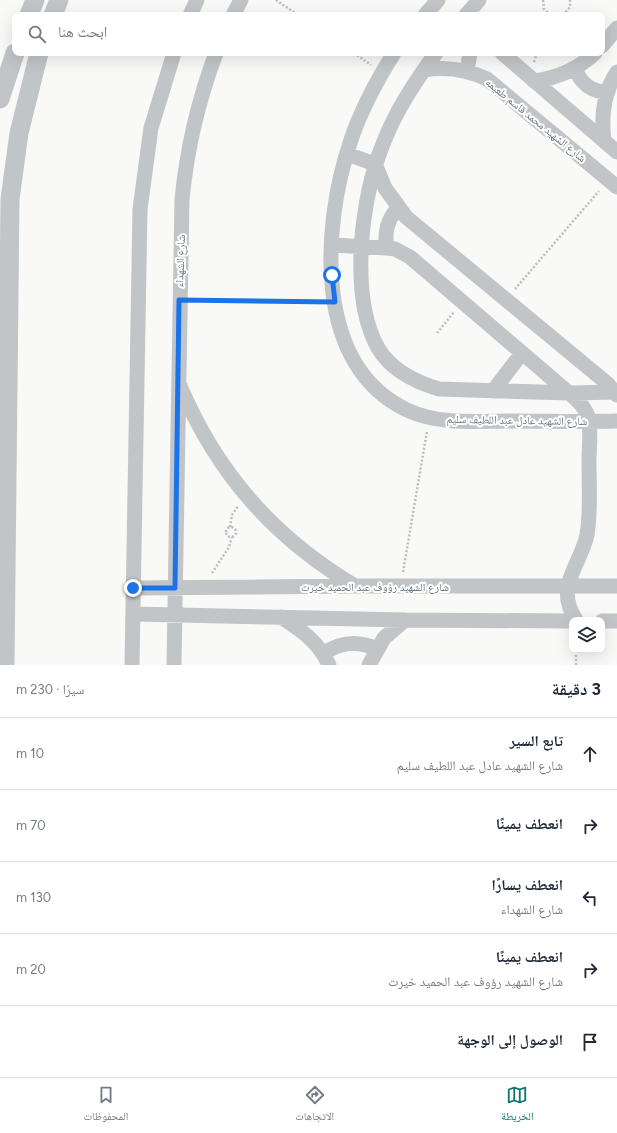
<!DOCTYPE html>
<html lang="ar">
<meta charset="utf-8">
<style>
:root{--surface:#fff;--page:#f6f6f7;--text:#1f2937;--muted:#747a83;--line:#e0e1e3;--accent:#0f766e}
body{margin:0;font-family:Figtree,"Noto Naskh Arabic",sans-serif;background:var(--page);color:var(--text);direction:rtl}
.controls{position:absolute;right:12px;bottom:12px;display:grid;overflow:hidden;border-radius:8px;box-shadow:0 4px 16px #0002}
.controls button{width:36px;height:36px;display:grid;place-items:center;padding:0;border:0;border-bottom:1px solid var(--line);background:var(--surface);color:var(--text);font:20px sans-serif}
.stop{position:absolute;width:12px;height:12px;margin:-9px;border:3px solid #1a73e8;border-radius:50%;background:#fff}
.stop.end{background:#1a73e8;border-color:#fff;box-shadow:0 1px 4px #0008}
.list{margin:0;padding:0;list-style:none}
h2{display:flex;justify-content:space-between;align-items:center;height:52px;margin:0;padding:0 16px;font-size:17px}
h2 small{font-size:13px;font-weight:400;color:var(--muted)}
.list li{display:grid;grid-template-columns:26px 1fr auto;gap:12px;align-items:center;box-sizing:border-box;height:72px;padding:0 16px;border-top:1px solid var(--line)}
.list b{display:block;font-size:15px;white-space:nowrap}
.list p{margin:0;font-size:13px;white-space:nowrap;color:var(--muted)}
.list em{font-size:13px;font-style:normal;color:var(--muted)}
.icon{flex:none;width:22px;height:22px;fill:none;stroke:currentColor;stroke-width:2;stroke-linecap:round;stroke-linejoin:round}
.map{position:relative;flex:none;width:617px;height:665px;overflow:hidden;direction:ltr}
.search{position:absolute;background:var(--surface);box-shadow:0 4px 16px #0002;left:12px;right:12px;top:12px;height:44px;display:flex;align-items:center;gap:10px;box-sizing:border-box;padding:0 14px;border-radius:8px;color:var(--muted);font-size:15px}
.sheet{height:412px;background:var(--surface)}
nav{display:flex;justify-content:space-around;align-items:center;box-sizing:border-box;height:56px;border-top:1px solid var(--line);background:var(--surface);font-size:11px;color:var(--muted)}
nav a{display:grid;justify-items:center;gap:2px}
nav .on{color:var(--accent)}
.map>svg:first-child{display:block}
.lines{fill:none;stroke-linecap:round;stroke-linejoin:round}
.path{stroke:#bbbec0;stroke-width:2.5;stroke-dasharray:2 2;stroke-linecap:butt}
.minor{stroke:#c1c5c8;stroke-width:15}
.tertiary{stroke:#c1c5c8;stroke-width:19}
.route{stroke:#1a73e8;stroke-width:5}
.labels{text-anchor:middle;stroke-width:4;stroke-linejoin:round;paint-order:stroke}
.street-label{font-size:11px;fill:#66747f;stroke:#fff}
</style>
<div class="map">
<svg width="617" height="665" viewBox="0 0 617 665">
<rect width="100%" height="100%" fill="#f9f9f7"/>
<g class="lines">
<!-- path -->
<path class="path" d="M276,0L298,15
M543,0L544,9L550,15
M563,15L570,7V0
M354,53L371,65
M534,62L537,53
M515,289L599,191
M193,300L320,302
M437,333L454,312
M230,527L232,515L238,506
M226 532a5 5 0 1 1 10 0a5 5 0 1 1-10 0Z
M403,572L427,431
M212,573L229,547L232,537
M576,665V650"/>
<!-- minor -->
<path class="minor" d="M190,15L197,0
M233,15L241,0
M425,15L438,0
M466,15L479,0
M602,46L617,28
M394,53C376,82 360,111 350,143C322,227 313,366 407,410C439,425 476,421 510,421C546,421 581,422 617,421
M436,53C415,82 396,110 383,144C361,197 349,296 378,348C391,370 415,382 439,389L569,393L617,392
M502,53L617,152
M575,68C580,83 592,92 608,92
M424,70C447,66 466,69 487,79L617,187
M467,71L470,53
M534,81C558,78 578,69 595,53
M604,141C601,117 603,93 617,72
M347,154L375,164L385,188L406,217L608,384L617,395
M332,245L387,248L395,249L410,257L569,393C578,400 588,410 589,422C591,435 589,449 589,462C589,485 591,511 587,535C580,567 554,586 576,620
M387,248C384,232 387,220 398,208
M180,386C217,473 273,537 355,586
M493,391L522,353
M133,588L355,586H617
M133,614L405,620L572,621
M281,617C301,630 319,642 329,665
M602,621H617
M323,654C340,642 357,640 377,649
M132,665L140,209L151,128L174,53
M174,665L182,199C187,149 198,101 216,53
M369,665L384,638L405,620"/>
<!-- tertiary -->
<path class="tertiary" d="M29,15L35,0
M53,15L59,0
M0,99L15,53
M5,665L10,199L19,133L39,53"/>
</g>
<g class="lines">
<!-- route -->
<path class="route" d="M133,588H175L179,300L335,302L332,275"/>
</g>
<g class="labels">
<!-- street labels -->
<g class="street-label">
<text transform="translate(536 120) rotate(39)" y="4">شارع الشهيد محمد قاسم طعيمه</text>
<text transform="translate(180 261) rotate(-88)" y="4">شارع الشهداء</text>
<text transform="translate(517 420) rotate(1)" y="4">شارع الشهيد عادل عبد اللطيف سليم</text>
<text x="375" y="591">شارع الشهيد رؤوف عبد الحميد خيرت</text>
</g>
</g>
</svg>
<div class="controls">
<button><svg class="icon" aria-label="layers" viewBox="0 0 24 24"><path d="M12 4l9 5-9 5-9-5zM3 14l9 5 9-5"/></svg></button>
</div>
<div class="stop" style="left:332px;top:275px"></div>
<div class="stop end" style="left:133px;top:588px"></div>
<div class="search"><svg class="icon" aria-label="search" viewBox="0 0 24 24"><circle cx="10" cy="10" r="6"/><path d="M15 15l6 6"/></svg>ابحث هنا</div>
</div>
<section class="sheet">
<h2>3 دقيقة<small>سيرًا · 230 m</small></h2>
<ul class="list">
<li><svg class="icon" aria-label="ahead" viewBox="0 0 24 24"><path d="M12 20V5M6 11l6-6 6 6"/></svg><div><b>تابع السير</b><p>شارع الشهيد عادل عبد اللطيف سليم</p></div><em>10 m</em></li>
<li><svg class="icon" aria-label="right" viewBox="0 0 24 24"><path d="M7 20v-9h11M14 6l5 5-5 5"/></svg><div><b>انعطف يمينًا</b></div><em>70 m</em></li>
<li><svg class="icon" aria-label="left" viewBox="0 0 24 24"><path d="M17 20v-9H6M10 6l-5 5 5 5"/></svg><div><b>انعطف يسارًا</b><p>شارع الشهداء</p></div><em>130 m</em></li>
<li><svg class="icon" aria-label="right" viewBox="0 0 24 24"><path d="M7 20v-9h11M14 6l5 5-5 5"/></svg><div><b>انعطف يمينًا</b><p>شارع الشهيد رؤوف عبد الحميد خيرت</p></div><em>20 m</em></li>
<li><svg class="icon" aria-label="arrive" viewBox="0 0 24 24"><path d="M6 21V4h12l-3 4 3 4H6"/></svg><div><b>الوصول إلى الوجهة</b></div></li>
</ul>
</section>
<nav>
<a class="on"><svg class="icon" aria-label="map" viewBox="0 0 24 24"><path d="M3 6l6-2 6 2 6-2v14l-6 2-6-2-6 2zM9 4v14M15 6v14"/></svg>الخريطة</a>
<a><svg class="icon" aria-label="directions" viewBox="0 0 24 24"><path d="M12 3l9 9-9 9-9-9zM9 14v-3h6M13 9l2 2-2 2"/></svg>الاتجاهات</a>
<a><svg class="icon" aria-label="saved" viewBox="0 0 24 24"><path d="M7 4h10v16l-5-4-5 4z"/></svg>المحفوظات</a>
</nav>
